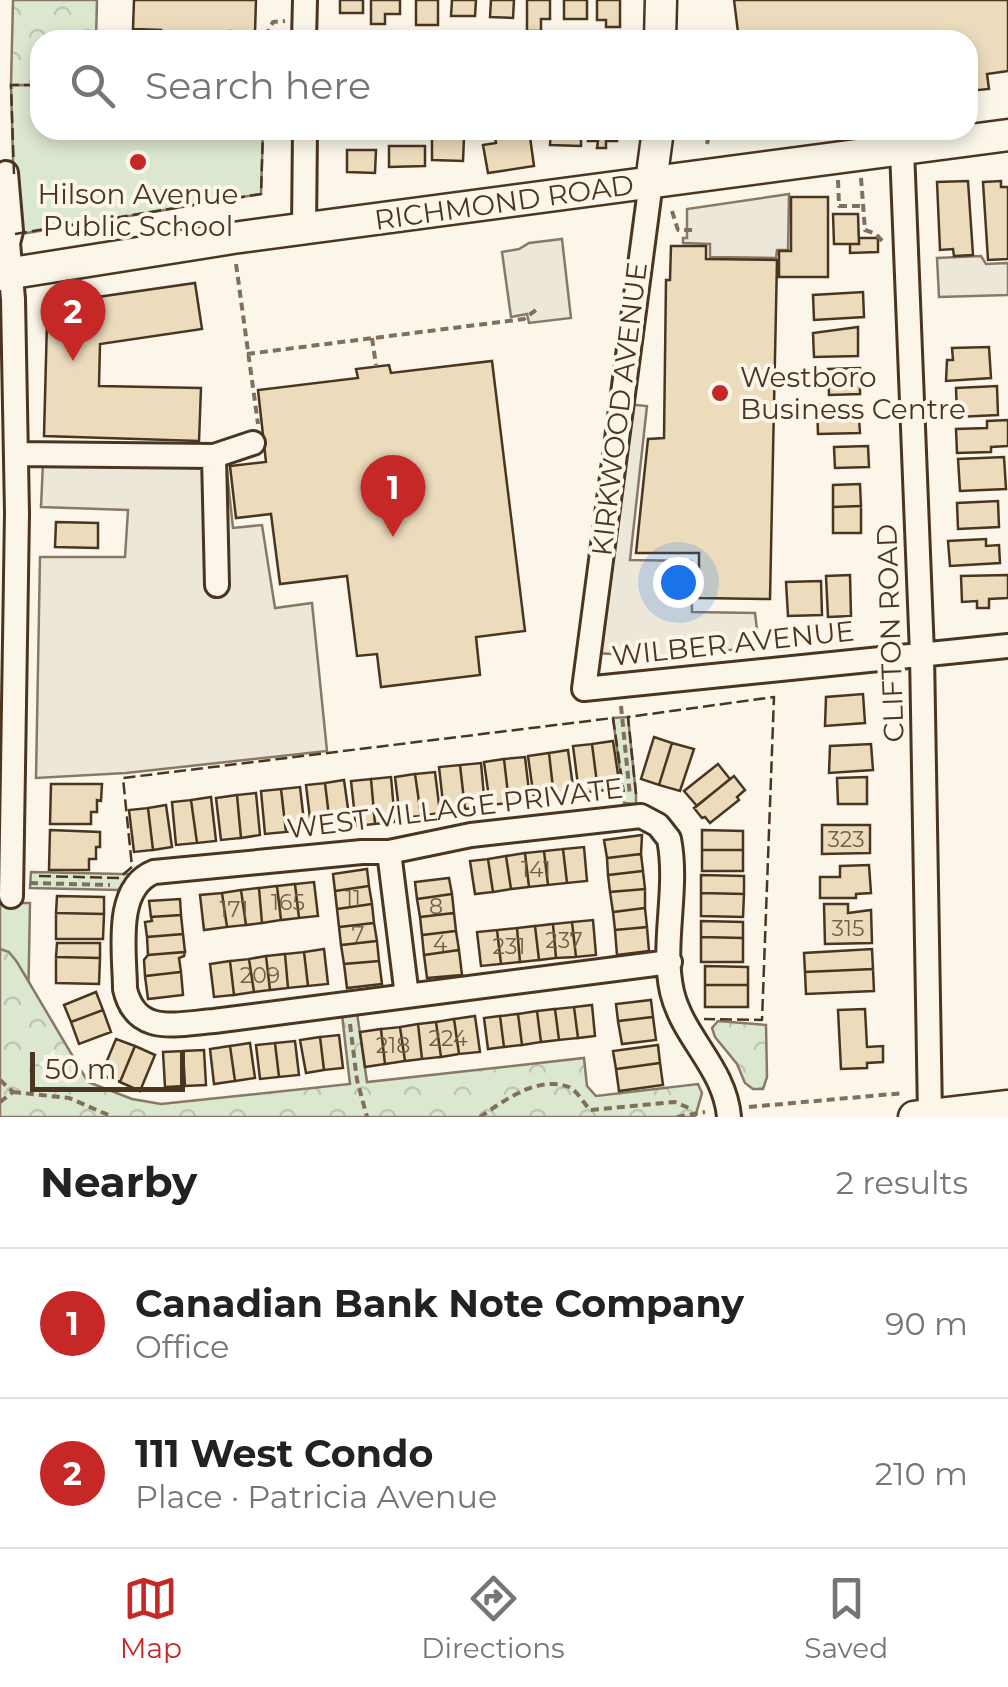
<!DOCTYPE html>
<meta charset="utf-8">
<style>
:root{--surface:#fff;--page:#f6f6f6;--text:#222;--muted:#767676;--line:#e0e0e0;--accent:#c62828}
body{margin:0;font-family:Montserrat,sans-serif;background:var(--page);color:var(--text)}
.scale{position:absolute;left:30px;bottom:25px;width:155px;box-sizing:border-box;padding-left:10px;border:5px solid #4a3520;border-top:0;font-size:28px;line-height:35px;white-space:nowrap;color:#4a3520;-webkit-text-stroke:8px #fbf6e9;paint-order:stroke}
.you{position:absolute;left:678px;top:582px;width:35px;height:35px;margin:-25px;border:8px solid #fff;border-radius:50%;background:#1a73e8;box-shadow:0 0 0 15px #1a73e833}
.badge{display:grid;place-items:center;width:65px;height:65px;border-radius:50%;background:var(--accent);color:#fff;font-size:32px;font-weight:700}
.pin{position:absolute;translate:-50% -82px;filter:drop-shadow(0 2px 5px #0008)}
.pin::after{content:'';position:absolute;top:52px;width:35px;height:30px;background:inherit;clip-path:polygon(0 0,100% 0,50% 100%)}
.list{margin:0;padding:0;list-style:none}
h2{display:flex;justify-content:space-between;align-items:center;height:130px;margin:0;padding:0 40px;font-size:42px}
h2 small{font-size:32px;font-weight:400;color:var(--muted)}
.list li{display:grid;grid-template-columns:65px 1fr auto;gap:30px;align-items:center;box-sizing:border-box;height:150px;padding:0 40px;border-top:2px solid var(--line)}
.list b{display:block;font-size:38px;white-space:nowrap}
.list p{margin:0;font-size:32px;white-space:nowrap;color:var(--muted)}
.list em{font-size:32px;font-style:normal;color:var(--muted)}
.icon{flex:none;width:55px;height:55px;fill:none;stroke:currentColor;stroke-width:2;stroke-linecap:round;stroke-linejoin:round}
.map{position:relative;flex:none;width:1008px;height:1117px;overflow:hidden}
.search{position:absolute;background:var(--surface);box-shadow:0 5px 15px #0003;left:30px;right:30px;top:30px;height:110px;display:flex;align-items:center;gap:25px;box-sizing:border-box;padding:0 35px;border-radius:30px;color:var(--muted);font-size:38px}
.sheet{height:430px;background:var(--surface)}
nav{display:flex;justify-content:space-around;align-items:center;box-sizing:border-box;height:140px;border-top:2px solid var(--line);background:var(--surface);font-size:28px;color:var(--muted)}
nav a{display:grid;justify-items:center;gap:5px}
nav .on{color:var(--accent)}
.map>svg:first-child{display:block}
.grass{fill:#dce7d0;stroke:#887966;stroke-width:2.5}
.forest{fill:url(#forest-crowns);stroke:#887966;stroke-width:2.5}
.parking{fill:#ede7d9;stroke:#887966;stroke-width:2.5}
.building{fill:#ecdcbc;stroke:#4a3520;stroke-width:2.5}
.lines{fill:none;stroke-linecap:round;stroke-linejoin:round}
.minor-casing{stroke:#4a3520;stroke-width:28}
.major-casing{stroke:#4a3520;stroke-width:35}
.path{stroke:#7f6f5c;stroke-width:4;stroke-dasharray:8 5;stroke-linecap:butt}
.minor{stroke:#fbf6e9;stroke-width:22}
.major{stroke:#fbf6e9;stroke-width:30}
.fence{stroke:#4a3520;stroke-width:2.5;stroke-dasharray:12 5;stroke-linecap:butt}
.poi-dot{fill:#c62828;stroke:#fbf6e9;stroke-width:4}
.labels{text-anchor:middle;stroke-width:8;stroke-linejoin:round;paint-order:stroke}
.number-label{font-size:22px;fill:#725f47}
.poi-label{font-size:28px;fill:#4a3520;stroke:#fbf6e9}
.street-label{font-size:28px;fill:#4a3520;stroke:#fbf6e9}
</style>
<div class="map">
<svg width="1008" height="1117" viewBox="0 0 1008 1117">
<defs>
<pattern id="forest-crowns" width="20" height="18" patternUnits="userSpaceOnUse" patternTransform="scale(2.5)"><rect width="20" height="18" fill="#dce7d0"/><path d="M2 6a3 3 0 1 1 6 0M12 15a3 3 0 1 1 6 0" fill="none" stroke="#bec7b2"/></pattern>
</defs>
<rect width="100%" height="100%" fill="#fbf6e9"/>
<!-- grass -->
<path class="grass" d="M11,85H40V130H263L261,194L15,235Z
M628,717L636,794V804L624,803L613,718Z
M31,872L122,874H131L118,890L30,888Z
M0,903H30L26,1117H0Z"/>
<!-- forest -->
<path class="forest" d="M13,0H97L96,40H40V85H11Z
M0,949L9,952L17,962L88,1082L132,1099L161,1104L350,1084L342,1015L357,1013L367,1082L584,1058L587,1086L596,1096L698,1084L702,1093L695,1117H0Z
M718,1021L766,1025L767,1077L763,1089H753L745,1083L737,1064L715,1037L712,1028Z"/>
<!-- parking -->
<path class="parking" d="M789,194L788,250H777L776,258L710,257V244L683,243V238H687V209Z
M562,239L571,318L529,323L527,314L511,317L502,252L519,249L529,243Z
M981,256L986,264L1008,263V295L939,297L937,258Z
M626,404L647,406L630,560L691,561L692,612L755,613L759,647L664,657L596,653Z
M43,462H226L233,528L262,525L275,608L312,603L327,751L126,773L36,778L40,557H125L128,510L41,507Z"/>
<!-- building -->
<path class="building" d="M134,0H256L255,32L229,31L228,40H160L161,30L133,29Z
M340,0H363V13H340Z
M371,0H400V14H385V24H371Z
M416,0H438V25H416Z
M452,0H476L475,16H451Z
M491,0H514L513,18L490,17Z
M527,0H550V19H541V31H527Z
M564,0H587V19H564Z
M597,0H620V27H606V20H597Z
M734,0H1008V71L987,74L989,89L968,91V40H739Z
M494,130H522L524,138L530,137L534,166L488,173L483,145L496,143Z
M551,130H581V146L550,145Z
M588,130H617V141H606V148H597L598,141H588Z
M432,136L464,137L463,161L432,160Z
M389,146H425V166L389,167Z
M347,150H376L375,173L347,172Z
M968,181L973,255L954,256L953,249L940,250L937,182Z
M1001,181V187H1008V259L988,260L983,182Z
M791,197H828V277H779V251H791Z
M833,214H858L859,244H834Z
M859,238H878V252L850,253V244H859Z
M671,246H706V259L777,260L770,599L699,598V553H636L648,439L664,438L666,280H670Z
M195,283L202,329L100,344L99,386L201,388L199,441L44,436L47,321L50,309L63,302Z
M863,292L864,317L814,320L813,295Z
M858,327V356L814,357L813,333Z
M989,347L991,378L946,381L947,360H953L952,348Z
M492,361L525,631L476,637L480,675L381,687L377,654L357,656L347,576L280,584L271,514L236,518L230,466L266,462L258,390L358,378L356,369L389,365L391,373Z
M860,368V394L829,395L828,369Z
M997,386L998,415L957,417L956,388Z
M858,404L860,433L818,434L817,405Z
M1008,420V446L991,447V452L957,453L956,429L987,428V421Z
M868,446L869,467L835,468L834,447Z
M1004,457L1006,489L960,491L958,459Z
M860,484L861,506L833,507V485Z
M998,501L999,527L958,529L957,503Z
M861,506V533H833V507Z
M56,522L98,523V548L55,547Z
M986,539V546L999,545L1000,563L950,566L948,541Z
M850,575L851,616L828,617L826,576Z
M1008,575V598L989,599V608H977V601L962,602L961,576Z
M821,581L822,615L788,616L786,582Z
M863,694L865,723L825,726L826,697Z
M654,737L672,743L659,785L641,779Z
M613,741L620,788L598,791L592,744Z
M672,743L694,749L680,791L659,785Z
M592,744L598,791L579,793L573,746Z
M871,744L873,770L829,773L830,746Z
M568,750L574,794L554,797L549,753Z
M549,753L554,797L534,799L528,756Z
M525,757L530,800L509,803L504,759Z
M504,759L509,803L490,805L484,762Z
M481,763L485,807L465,809L460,765Z
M718,764L730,779L697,806L684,791Z
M460,765L465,809L444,812L439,767Z
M435,772L440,813L421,816L415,774Z
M415,774L421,816L400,818L395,777Z
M734,776L745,790L737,797L739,800L710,823L705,817L702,818L694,808Z
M391,777L395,822L375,824L371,779Z
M867,777V804H838L837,778Z
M371,779L375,824L356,826L351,781Z
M344,780L350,823L330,825L325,783Z
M325,783L330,825L311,827L306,785Z
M51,784H102L101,801L97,800V812H91V824H50Z
M300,787L305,830L286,832L281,789Z
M281,789L286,832L265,834L261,791Z
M256,793L260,835L241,838L237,795Z
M237,795L241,838L221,840L216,798Z
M211,797L216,841L197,843L191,800Z
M191,800L197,843L176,845L172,802Z
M166,805L172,847L153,850L148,808Z
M148,808L153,850L134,852L129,810Z
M822,825H870V853L822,854Z
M50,830L100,832V847H96V859H89V870H49Z
M702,830L743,831V850H702Z
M642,835L641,854L607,858L604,840Z
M584,847L587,881L567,883L563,849Z
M563,849L567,883L548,885L544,851Z
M702,850H743V871H702Z
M544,851L548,885L529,887L525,853Z
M525,853L529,887L511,889L506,856Z
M641,854L643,871L608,875L607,858Z
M506,856L511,889L493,892L488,859Z
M488,859L493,892L475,894L470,861Z
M869,865L871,893L856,894V898H820V877H840V866Z
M367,869L369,886L335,891L333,874Z
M643,871L645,889L610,892L608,875Z
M701,875L744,876V894L701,893Z
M449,878L452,894L417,899L415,882Z
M314,882L318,916L299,918L295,884Z
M295,884L299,918L281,920L277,886Z
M277,886L281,920L262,923L259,888Z
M369,886L372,904L337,909L335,891Z
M259,888L262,923L246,925L241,890Z
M645,889V908L613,912L610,892Z
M241,890L246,925L227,927L222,893Z
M222,893L227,927L204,930L200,895Z
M701,893L744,894L743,917L701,916Z
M452,894L454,913L420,917L417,899Z
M57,896L104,897V914L56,913Z
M180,899L181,915L151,917L149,901Z
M372,904L374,923L339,927L337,909Z
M824,904H848V913L871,910L872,943L825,944Z
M645,908L647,927L615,930L613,912Z
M56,913L104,914L103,939H56Z
M454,913L456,931L422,935L420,917Z
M181,915L183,934L147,937L145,922L152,921L151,917Z
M593,920L596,955L576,957L572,922Z
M701,921L743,922V938L701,937Z
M572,922L576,957L556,958L553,924Z
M374,923L377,941L341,945L339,927Z
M553,924L556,958L539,960L535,926Z
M535,926L539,960L520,962L517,928Z
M647,927L649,951L617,955L615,930Z
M517,928L520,962L501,964L497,930Z
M497,930L501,964L481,966L477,932Z
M456,931L459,950L424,955L422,935Z
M183,934L185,952L148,955L147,937Z
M701,937L743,938V962H701Z
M377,941L379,961L344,964L341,945Z
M57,943H100V958L56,957Z
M324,949L328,984L308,986L304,952Z
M872,949L873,969L805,972L804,953Z
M459,950L462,975L427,978L424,955Z
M185,952L184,956L179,958L181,972L145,976L144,960L148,955Z
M304,952L308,986L288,988L285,954Z
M285,954L288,988L270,990L266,956Z
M266,956L270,990L254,992L249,959Z
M56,957L100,958L99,984L56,983Z
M249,959L254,992L234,995L230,961Z
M230,961L234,995L214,997L210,964Z
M379,961L382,984L347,988L344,964Z
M705,966L748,967V985H705Z
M873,969L874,991L806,994L805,972Z
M181,972L183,995L148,999L145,976Z
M705,985H748V1007H705Z
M96,992L103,1010L71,1022L64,1005Z
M651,1000L653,1017L618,1021L616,1004Z
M592,1005L595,1036L578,1038L574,1007Z
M574,1007L578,1038L559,1040L555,1009Z
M555,1009L559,1040L541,1042L537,1011Z
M865,1009L867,1047L883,1046V1062L867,1063V1068L841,1069L838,1010Z
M103,1010L111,1032L79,1044L71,1022Z
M537,1011L541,1042L522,1045L518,1014Z
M518,1014L522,1045L504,1047L500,1016Z
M475,1016L480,1052L459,1054L454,1019Z
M500,1016L504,1047L488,1049L484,1018Z
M653,1017L656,1040L622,1044L618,1021Z
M454,1019L459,1054L441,1057L436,1022Z
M436,1022L441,1057L422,1059L418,1024Z
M418,1024L422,1059L405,1061L400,1027Z
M400,1027L405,1061L385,1064L381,1029Z
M381,1029L385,1064L365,1067L360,1032Z
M339,1035L343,1068L324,1070L320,1037Z
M320,1037L324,1070L306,1073L300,1040Z
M116,1039L135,1046L120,1082L101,1075Z
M295,1041L299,1075L279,1077L275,1043Z
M250,1043L255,1078L235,1081L230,1046Z
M275,1043L279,1077L260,1079L256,1045Z
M658,1045L660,1063L616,1069L613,1051Z
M135,1046L155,1055L140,1091L120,1082Z
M230,1046L235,1081L214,1084L210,1049Z
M204,1050L206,1085L185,1086L183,1051Z
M183,1051L185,1086L165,1087L163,1052Z
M660,1063L663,1085L619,1091L616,1069Z"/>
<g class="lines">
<defs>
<path id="minor" d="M304,40L305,0
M902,150L922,654L930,1115
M6,173L11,231L8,243L13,299L17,513L11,896
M651,182L584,689L1008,646
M304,230L305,130
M16,454L214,456L253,443
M214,456L217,585
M389,852L407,996
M670,962L214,1021C176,1024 136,1036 125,989C125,954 113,888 154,872L362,852H389L471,835L641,816L658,825L669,839C679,889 661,943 672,992C683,1038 725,1068 729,1117"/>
<path id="major" d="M660,40L661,0
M651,182L658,130
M0,275L233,238L1008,135
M914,1117L1008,1106"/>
</defs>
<!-- minor casing -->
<use href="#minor" class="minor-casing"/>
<!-- major casing -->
<use href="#major" class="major-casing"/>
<!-- path -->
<path class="path" d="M240,40L265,37L273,22L285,21
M707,144L710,130
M861,178L865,230L876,234L883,242
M838,180L839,206H863
M672,211L678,230H695
M236,264L258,424
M372,338L376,365
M247,354L524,319L536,310
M621,706L630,796
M30,883L110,885
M350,1024L357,1080L367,1117
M0,1080L13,1092L0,1102
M13,1092L69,1098L113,1117
M749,1107L904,1093
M480,1117C504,1101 537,1075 569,1087C577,1091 584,1103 590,1110L675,1102L689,1108
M677,1117L705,1112"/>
<!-- minor -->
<use href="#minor" class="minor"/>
<!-- major -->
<use href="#major" class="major"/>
<!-- fence -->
<path class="fence" d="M14,174L11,85H40
M15,234L261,194L263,130
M636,794L628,717L774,697L762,1020L704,1019
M39,876L119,878L132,867L123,778L613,718L624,794"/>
</g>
<!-- markers -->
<g class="poi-dot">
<circle cx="138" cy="162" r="10"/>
<circle cx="720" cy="393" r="10"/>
</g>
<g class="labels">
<!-- number labels -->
<g class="number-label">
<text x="846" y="847">323</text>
<text x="536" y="877">141</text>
<text x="353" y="906">11</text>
<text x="288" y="910">165</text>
<text x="436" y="914">8</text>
<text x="234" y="917">171</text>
<text x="848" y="936">315</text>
<text x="358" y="942">7</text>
<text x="564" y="948">237</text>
<text x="440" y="951">4</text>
<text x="509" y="954">231</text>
<text x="260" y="983">209</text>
<text x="448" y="1046">224</text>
<text x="393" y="1053">218</text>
</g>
<!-- poi labels -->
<g class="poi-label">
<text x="138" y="204">Hilson Avenue<tspan x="138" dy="32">Public School</tspan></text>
<text x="740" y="387" text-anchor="start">Westboro<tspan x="740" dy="32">Business Centre</tspan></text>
</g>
<!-- street labels -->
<g class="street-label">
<text transform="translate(504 202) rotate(-8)" y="10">RICHMOND ROAD</text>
<text transform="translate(619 409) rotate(-83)" y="10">KIRKWOOD AVENUE</text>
<text transform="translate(890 633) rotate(-92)" y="10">CLIFTON ROAD</text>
<text transform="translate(733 643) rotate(-6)" y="10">WILBER AVENUE</text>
<text transform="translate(455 808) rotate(-7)" y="10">WEST VILLAGE PRIVATE</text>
</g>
</g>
</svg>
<div class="scale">50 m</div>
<div class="you"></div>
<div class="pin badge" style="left:393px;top:537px">1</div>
<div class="pin badge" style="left:73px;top:361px">2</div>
<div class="search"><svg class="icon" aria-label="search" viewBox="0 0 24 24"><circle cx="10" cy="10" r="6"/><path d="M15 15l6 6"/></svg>Search here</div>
</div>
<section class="sheet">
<h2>Nearby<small>2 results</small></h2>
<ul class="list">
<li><span class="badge">1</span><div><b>Canadian Bank Note Company</b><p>Office</p></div><em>90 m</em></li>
<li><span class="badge">2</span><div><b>111 West Condo</b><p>Place · Patricia Avenue</p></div><em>210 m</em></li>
</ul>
</section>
<nav>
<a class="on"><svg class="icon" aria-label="map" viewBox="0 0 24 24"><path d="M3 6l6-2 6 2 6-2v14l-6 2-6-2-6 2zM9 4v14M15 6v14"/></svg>Map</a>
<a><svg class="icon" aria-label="directions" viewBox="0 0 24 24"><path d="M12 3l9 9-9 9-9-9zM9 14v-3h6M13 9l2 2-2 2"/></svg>Directions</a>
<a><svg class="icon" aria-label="saved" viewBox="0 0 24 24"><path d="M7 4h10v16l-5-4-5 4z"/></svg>Saved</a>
</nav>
